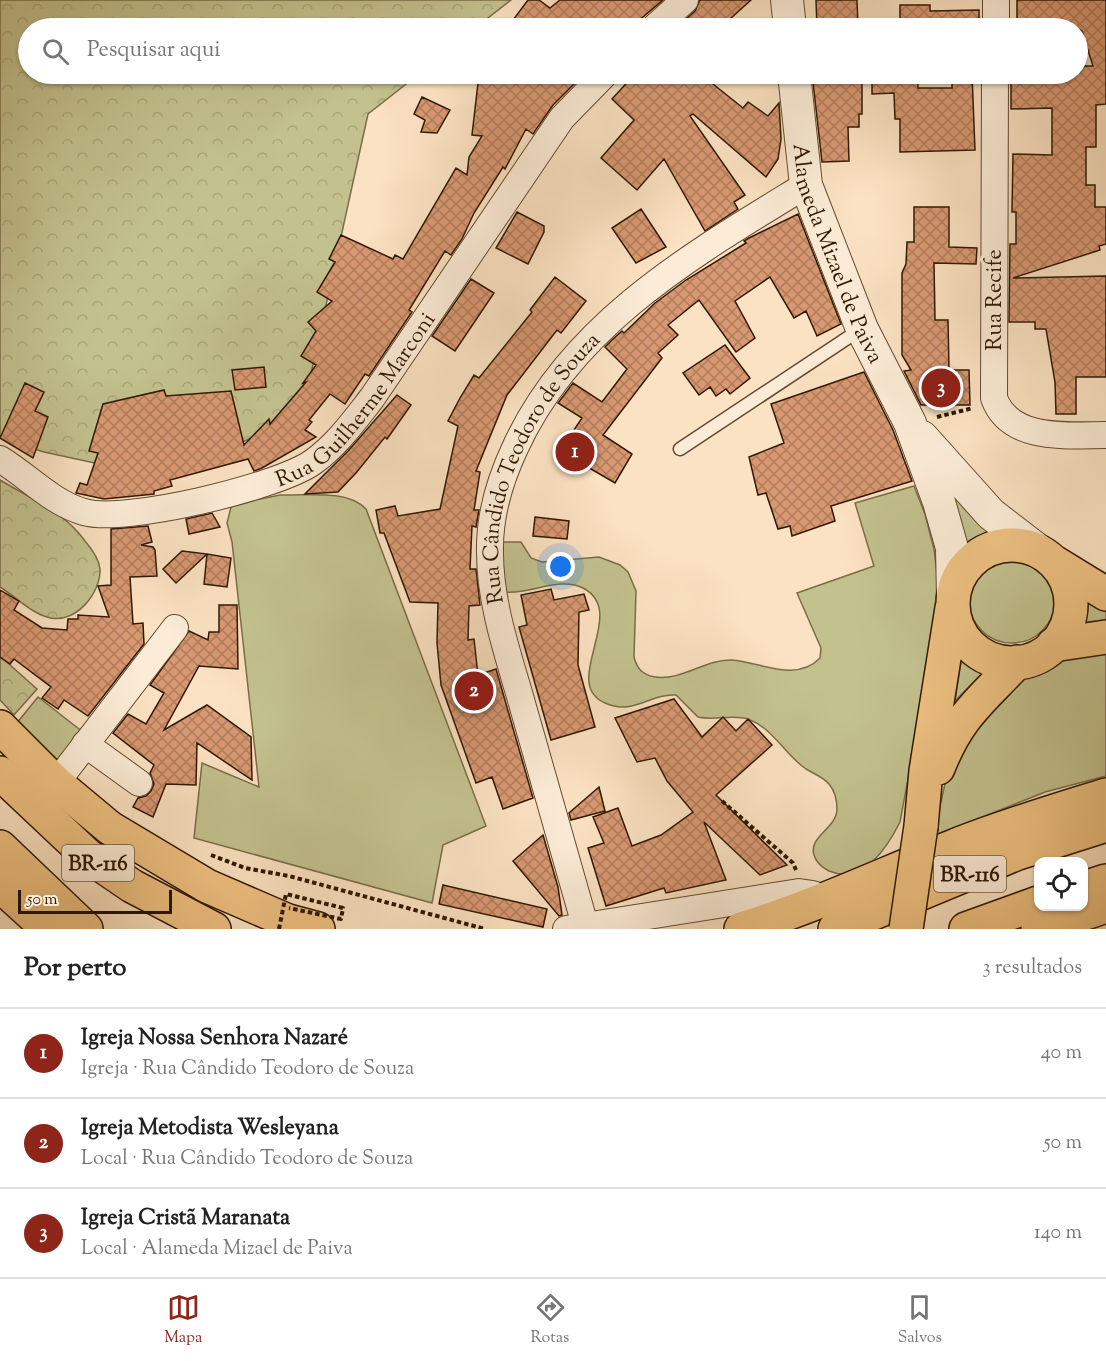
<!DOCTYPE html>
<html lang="pt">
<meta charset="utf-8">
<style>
:root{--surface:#fff;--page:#f6f6f6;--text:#222;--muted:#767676;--line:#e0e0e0;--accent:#8f2418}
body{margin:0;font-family:"Sorts Mill Goudy",serif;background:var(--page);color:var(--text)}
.controls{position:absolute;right:18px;bottom:18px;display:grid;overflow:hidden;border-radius:12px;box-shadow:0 2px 4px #0004}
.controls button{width:54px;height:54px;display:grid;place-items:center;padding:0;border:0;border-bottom:2px solid var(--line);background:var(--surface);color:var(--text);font:30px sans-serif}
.scale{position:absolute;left:18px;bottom:15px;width:154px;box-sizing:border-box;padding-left:6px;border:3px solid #301800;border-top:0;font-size:16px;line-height:21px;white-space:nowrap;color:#301800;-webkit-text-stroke:4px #fcecd7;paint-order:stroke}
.you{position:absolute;left:561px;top:567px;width:21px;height:21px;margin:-15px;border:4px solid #fff;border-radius:50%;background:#1a73e8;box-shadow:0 0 0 9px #1a73e833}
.badge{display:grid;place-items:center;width:39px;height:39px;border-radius:50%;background:var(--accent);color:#fff;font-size:20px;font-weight:700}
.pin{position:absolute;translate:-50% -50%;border:3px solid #fff;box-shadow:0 2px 6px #0006}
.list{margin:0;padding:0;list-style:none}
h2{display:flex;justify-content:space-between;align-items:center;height:78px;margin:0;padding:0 24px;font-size:26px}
h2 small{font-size:20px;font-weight:400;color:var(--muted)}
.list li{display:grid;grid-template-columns:39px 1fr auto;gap:18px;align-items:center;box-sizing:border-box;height:90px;padding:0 24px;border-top:2px solid var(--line)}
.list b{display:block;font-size:22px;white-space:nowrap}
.list p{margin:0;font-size:20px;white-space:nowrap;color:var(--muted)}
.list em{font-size:20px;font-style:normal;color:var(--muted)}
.icon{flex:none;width:33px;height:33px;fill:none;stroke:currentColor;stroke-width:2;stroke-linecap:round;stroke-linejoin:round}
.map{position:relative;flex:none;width:1106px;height:929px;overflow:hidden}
.search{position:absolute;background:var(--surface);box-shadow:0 2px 4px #0004;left:18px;right:18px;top:18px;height:66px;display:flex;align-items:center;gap:15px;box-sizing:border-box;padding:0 21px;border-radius:33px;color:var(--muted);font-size:22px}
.sheet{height:348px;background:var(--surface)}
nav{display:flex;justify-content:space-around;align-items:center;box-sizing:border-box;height:84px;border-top:2px solid var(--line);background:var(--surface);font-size:16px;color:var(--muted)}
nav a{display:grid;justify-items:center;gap:3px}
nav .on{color:var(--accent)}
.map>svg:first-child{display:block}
.green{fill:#c3c28f;stroke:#7a6d48;stroke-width:1.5}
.forest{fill:url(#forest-crowns);stroke:#7a6d48;stroke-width:1.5}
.building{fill:url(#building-cross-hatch);stroke:#301800;stroke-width:1.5}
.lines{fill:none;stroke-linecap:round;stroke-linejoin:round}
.service-casing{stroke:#634a30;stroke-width:15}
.minor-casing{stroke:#634a30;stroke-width:28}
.tertiary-casing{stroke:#634a30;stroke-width:34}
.primary-casing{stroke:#301800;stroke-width:36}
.motorway-casing{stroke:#301800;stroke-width:36}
.path{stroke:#301800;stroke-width:4;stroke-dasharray:4.5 3;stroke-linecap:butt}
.service{stroke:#fcecd7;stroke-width:12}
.minor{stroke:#fcecd7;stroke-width:26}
.tertiary{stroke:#fcecd7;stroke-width:32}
.primary{stroke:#eec181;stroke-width:33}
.motorway{stroke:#eec181;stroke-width:33}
.primary-bridge-casing{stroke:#301800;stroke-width:36;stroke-linecap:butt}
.path-bridge{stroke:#301800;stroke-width:4;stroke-dasharray:4.5 3;stroke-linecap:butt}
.primary-bridge{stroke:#eec181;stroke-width:33}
.labels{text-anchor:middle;stroke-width:6;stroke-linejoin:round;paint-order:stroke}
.shield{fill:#fcecd7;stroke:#6d5840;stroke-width:1.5}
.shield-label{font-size:21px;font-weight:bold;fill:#301800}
.street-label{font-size:22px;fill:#301800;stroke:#fcecd7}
</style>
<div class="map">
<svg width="1106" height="929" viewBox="0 0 1106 929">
<defs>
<pattern id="forest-crowns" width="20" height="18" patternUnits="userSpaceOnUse" patternTransform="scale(1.5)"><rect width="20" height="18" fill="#c3c28f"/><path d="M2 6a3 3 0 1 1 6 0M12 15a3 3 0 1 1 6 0" fill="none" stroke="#a8a67a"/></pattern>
<pattern id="building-cross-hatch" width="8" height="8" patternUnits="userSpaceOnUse" patternTransform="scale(1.5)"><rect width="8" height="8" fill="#d89872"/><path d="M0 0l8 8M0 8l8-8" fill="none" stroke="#b07b5b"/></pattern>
</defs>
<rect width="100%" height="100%" fill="#fbe2c2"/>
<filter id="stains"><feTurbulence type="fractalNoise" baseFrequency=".00333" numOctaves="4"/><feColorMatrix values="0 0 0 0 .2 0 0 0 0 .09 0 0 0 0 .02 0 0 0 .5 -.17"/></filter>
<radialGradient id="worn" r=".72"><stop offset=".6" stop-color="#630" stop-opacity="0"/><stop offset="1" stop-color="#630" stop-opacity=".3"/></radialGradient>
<!-- green -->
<path class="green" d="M914,486L925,514L934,549L937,573L936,629L900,822C887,848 863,885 829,871C823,868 816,862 814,855C808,837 837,828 837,809C837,800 835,791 829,784C823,777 814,774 806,769C785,755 773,728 748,719C732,714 714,721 698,717L676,695C650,693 634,716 605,703C559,683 630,612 583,588C559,576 529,595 505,592L498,545L504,542H521L531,558L542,562L599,557L620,565L628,572L636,591L634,657C637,669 643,675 655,677C682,681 705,659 732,660C760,662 796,683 820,658L821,648L797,593L874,566L855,503Z
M947,486L1000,533L989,536L964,551Z
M280,495C306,496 347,489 366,509L486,826L443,845L432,903L194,838L202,763L259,787L232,542L227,523L231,507L236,504Z
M969 600a43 43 0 1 1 86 0a43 43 0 1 1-86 0Z
M1080,597L1106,604V620L1075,623Z
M963,649L990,665L955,701Z
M1106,649V776L1045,792L933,837L945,784L956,752L1014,679L1054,659Z
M38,697L83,732L56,765L12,729Z"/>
<!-- forest -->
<path class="forest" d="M0,0H511L475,28H28V74H419L368,114L306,396L268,430L236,445L104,465L44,452L0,438Z
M0,480C28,497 66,513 85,541C91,548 99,560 100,569C101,593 76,623 51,618C33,615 15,596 0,587Z
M0,656L37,689L14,715L0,700Z"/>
<!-- building -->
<path class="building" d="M528,0H539L550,8L560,0H663L630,28H507Z
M700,0H751L720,28H690L684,21L695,11Z
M816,0H857L858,28H817Z
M1017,0H1106V104L1096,105V147H1086V185H1095V207H1106V244L1099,246L1100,250L1013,278L1106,276V377H1076V414H1056L1055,382L1046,329H1035V322H1009L1010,244H1016V212H1012L1013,154L1052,155V108L1011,109V74H1077V66H1093L1082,31L1077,28H1017Z
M900,5H930V11L979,10V28H900Z
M485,74H569L577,81L553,105L533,134L526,129L505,169L503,167L474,213L462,239L451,255L445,251L409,310L412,312L369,376L365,374L345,404L330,394L309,420L312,422L305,430L316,437L262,468L254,471L248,459L170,480L172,486L154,491V494L104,499L76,493L80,483L87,485L98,453L89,451L103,404L164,390L166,396L231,391L244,445L269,419L270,424L306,382L303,383L316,365L301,356L316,331L308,322L332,301L317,292L335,262L329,259L341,235L393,259L395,255L403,259L456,168L467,175L469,157L482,136L472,135L478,83Z
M635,74H723L713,84L743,108L748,102L768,116L779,103L781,139L778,159L766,177L693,114L690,116L745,195L734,202L738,209L705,231L664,159L637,190L601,158L634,120L612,99Z
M872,74H918V88H952V74H972L975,150L900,152V119H895L894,93L872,94Z
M862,81V114H859V127H848L849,161L822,162L813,82Z
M422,97L450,110L437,133L421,132L425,120L414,114Z
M914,207H949V247L977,248L976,264L934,263L935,320H948L949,370H969L970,405H921L904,371L911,370L902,355V273L906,264L907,242H914Z
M641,209L666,247L636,263L612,228Z
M517,212L544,226V232L528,264L496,248Z
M798,214L841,324L817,336L806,311L794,318L770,277L735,301L755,338L736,352L699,300L668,325L678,335L658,353L662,358L603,435L632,454L615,483L560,451L582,418L558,403L573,383L602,402L627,369L605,347L613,339L622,331L624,333L655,303L686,280L746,243L744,241L749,238Z
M555,277L586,301L561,333L557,330L507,395L476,471L480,472L474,510H479L476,527L472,526L470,569H476L480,605L469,606L468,640L474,639L478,675L496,669L533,798L503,809L492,777L476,783L441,685L437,643L438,603L410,602L384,533H380L376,510L395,506L398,516L440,509L458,426L448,421L460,398L474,375L479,378L532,312L530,310Z
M471,279L494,293L455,351L432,336Z
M725,345L750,378L730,394L726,389L716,396L710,387L699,395L683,373Z
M264,367L266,387L235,390L232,370Z
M864,372L893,430L912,481L831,506L835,521L792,536L790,526L778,529L766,493L758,495L749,457L784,443L771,404Z
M25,383L44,392L35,411L48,417L33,458L0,438Z
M397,395L411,405L387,439L385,437L356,473L338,492L305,494L348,451Z
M212,513L220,527L189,534L186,519Z
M535,517L569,521L567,539L533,536Z
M148,526L152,542L141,545L153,547L155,550L157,576L130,577L133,624L143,623L144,644L88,716L64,700L58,709L42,698L51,687L14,659L10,664L0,657V590L19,601L14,610L42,628L67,630L68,619H78V615L109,617L98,586L111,585V529Z
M182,551L207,554L176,583L163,569Z
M207,554L231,558L227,587L204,584Z
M551,589L554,600L584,594L589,610L579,612L578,665L595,727L551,740L519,627L527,625L521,595Z
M219,605H237L238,669L199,666L164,730L207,705L251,737L252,780L197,743L196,785L166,784L153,817L133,807L138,798L146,796L151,791L154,784L150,773L154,765L113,733L128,714L146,724L164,693L150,685L189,631L208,640L209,632H219Z
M674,699L702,737L723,717L736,731L748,719L772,745L716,795L787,865L760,875L704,822L726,880L666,893L664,888L606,906L588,848L604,843L593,817L618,808L632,846L661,835L693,812L667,781L655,758L637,762L615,718Z
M599,787L605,811L571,820L569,813Z
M543,835L558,887L562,915L559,916L513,861Z
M443,885L547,909L543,927L439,904Z"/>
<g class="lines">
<defs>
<path id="service" d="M680,449L861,329"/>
<g id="minor">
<path d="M654,28L685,0"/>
<path d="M996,28V0"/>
<path d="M995,74L994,398C1010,442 1067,435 1106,435"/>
<path id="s1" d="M0,459C28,476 52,503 84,512C124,524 278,487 313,462C336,446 354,421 372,398L562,118L605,74"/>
<path d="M85,744L139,783"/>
<path d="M56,783L175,628"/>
<path id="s2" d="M585,925C564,853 544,780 523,707C509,657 490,605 490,553C489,517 500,480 515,448C572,323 694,254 806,185"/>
<path d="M566,929L799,892L813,894L821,901"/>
</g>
<g id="tertiary">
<path d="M787,0L790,28"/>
<path id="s3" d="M794,74L806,185L862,329L910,423L939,502L952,548L953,598"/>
<path d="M922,437L991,514L1043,554"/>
</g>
<path id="primary" d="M953 604a59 59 0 1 1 118 0a59 59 0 1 1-118 0Z
M1054,562L1106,594
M1053,645L1106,637
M0,727L56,783L110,828L207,886L288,921L318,929
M938,768C959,715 980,702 1017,662
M921,826L926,771L952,608
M0,885L48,929
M741,929C814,907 883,874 954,846C1004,826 1055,811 1106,795
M1038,929L1106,906"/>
<path id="motorway" d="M0,773L88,856L132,886L214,929
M0,847L86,929
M1084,888L1106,881
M835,929L1018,853L1106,825
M966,929L1038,903"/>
</defs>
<!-- service casing -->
<use href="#service" class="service-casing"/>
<!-- minor casing -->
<use href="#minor" class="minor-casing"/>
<!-- tertiary casing -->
<use href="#tertiary" class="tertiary-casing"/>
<!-- primary casing -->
<use href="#primary" class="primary-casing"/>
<!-- motorway casing -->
<use href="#motorway" class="motorway-casing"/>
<!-- path -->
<path class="path" d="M937,417L973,408
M722,801L793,863L796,870
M211,855L245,868L289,876L485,929"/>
<!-- service -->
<use href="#service" class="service"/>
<!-- minor -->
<use href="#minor" class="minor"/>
<!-- tertiary -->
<use href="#tertiary" class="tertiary"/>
<!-- primary -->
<use href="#primary" class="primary"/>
<!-- motorway -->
<use href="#motorway" class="motorway"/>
<defs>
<path id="primary-bridge" d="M906,929L921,826"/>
</defs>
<!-- primary-bridge casing -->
<use href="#primary-bridge" class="primary-bridge-casing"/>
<!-- path-bridge -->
<path class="path-bridge" d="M279,929L286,894L343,908L341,919L289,908"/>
<!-- primary-bridge -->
<use href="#primary-bridge" class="primary-bridge"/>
</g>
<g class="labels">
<!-- shield labels -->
<g class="shield">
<rect x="62" y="845" width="72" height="36" rx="4.5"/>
<rect x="934" y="856" width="72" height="36" rx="4.5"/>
</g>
<g class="shield-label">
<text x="98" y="870">BR-116</text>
<text x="970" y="881">BR-116</text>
</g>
<!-- street labels -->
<g class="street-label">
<text dy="8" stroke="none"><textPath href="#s3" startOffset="186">Alameda Mizael de Paiva</textPath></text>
<text transform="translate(993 300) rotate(-90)" y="8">Rua Recife</text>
<text dy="8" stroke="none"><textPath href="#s1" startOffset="411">Rua Guilherme Marconi</textPath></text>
<text dy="8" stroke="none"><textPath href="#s2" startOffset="483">Rua Cândido Teodoro de Souza</textPath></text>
</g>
</g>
<rect width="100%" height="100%" filter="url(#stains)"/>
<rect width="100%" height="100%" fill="url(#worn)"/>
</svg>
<div class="controls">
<button><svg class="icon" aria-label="locate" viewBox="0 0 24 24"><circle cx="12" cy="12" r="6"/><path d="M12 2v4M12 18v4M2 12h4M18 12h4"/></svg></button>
</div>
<div class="scale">50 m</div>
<div class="you"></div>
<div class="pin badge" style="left:575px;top:452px">1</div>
<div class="pin badge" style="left:474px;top:691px">2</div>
<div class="pin badge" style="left:941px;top:388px">3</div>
<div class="search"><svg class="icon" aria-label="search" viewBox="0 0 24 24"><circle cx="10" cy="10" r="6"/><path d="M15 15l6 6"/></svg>Pesquisar aqui</div>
</div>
<section class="sheet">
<h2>Por perto<small>3 resultados</small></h2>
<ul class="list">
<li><span class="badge">1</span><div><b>Igreja Nossa Senhora Nazaré</b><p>Igreja · Rua Cândido Teodoro de Souza</p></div><em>40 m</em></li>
<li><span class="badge">2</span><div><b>Igreja Metodista Wesleyana</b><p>Local · Rua Cândido Teodoro de Souza</p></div><em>50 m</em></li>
<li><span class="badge">3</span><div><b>Igreja Cristã Maranata</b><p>Local · Alameda Mizael de Paiva</p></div><em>140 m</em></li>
</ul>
</section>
<nav>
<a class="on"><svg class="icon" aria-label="map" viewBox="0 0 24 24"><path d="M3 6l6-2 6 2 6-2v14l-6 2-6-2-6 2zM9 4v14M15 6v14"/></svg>Mapa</a>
<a><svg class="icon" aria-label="directions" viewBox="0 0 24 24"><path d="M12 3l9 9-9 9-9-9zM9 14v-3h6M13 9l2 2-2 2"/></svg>Rotas</a>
<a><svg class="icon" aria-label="saved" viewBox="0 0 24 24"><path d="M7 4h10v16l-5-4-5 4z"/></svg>Salvos</a>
</nav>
